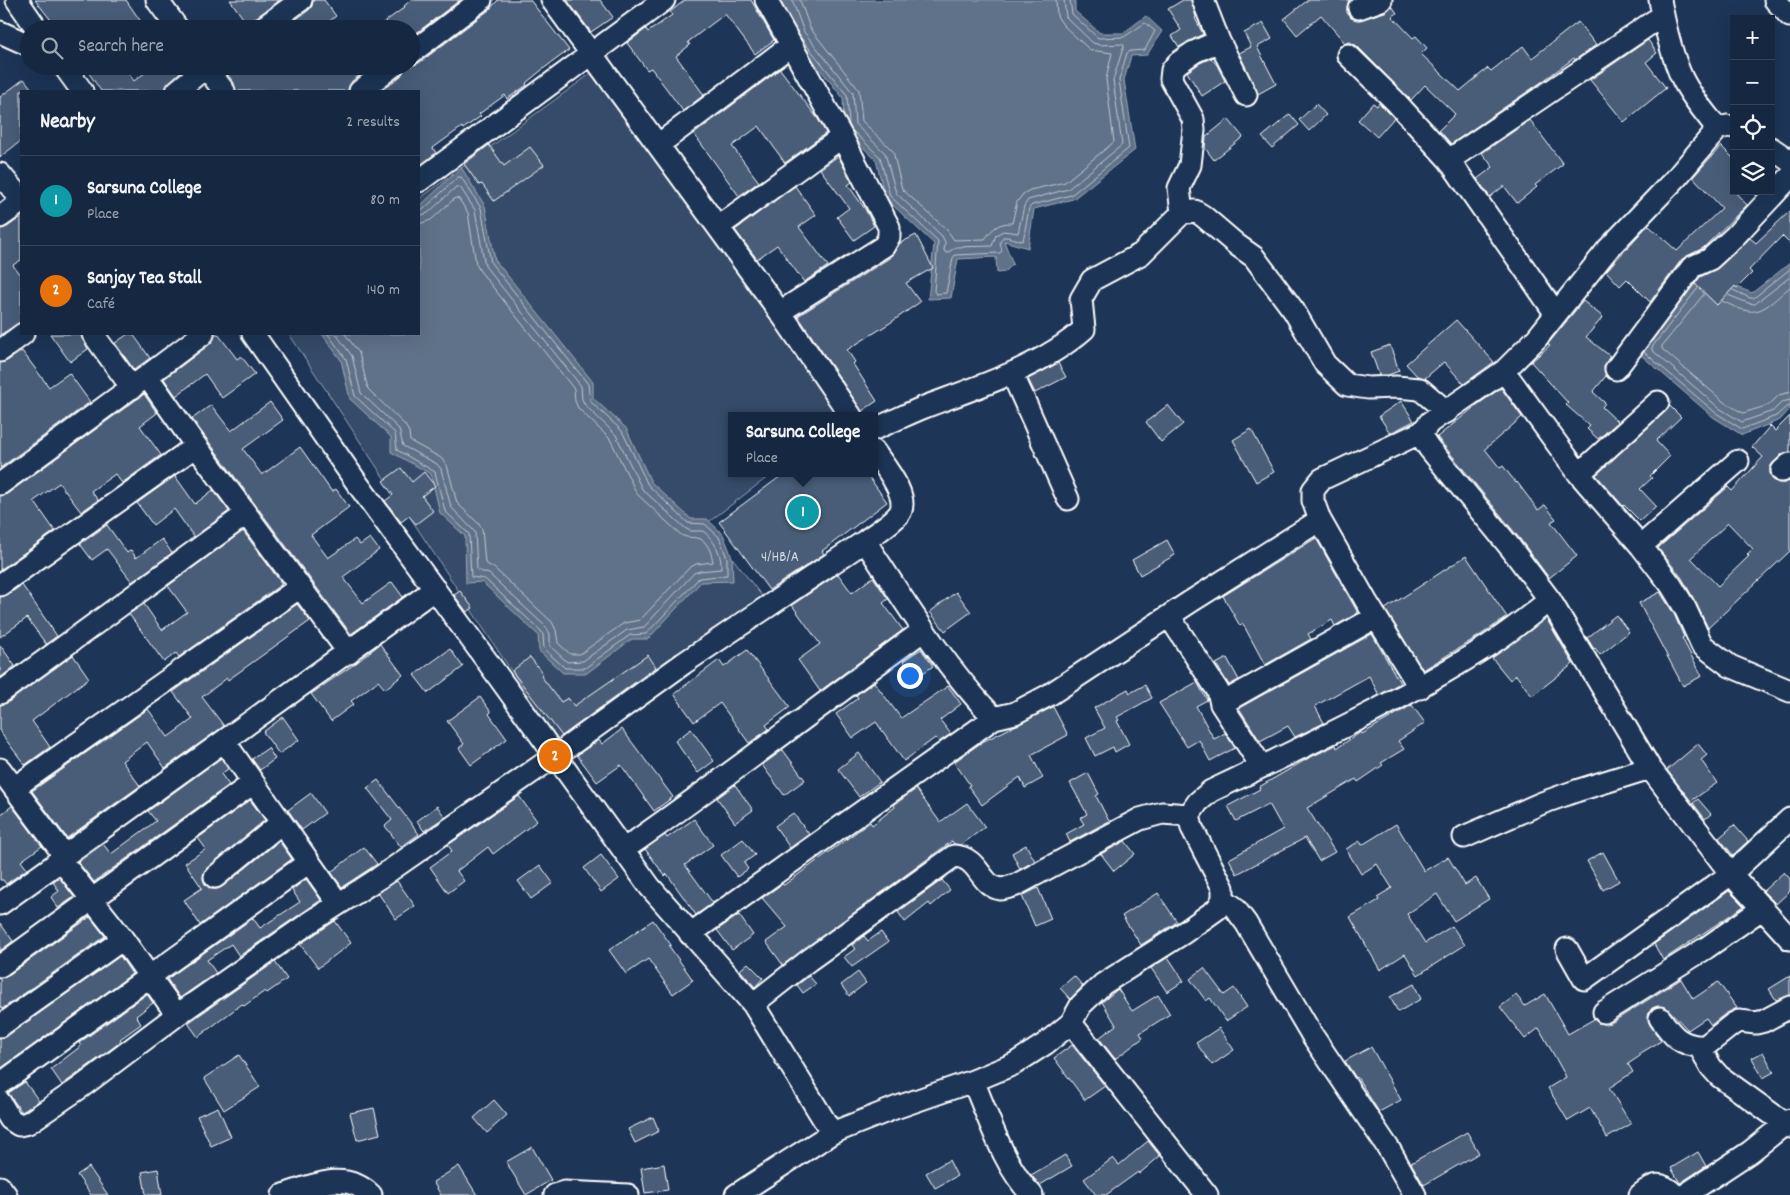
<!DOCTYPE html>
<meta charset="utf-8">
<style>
:root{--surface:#162841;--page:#23344c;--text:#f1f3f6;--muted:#9ea6b1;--line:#35445a;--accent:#d93025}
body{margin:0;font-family:Dekko,sans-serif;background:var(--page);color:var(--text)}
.controls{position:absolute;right:15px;top:15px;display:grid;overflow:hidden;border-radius:0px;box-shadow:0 5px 20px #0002}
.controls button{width:45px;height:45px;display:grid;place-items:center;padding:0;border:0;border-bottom:1px solid var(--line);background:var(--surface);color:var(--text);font:25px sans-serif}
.you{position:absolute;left:909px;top:675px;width:18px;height:18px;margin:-12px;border:4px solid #fff;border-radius:50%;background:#1a73e8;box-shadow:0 0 0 8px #1a73e833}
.badge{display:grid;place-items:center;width:32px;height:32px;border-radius:50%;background:var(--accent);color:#fff;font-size:16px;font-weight:700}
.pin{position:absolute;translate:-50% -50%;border:2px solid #fff;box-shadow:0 1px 5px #0006}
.popup{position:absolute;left:728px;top:412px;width:150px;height:65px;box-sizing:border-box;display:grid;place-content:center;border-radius:0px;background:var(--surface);filter:drop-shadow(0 1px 4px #0005);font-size:16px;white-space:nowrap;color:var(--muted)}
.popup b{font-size:19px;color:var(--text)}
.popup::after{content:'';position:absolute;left:50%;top:100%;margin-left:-10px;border:10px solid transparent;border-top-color:var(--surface)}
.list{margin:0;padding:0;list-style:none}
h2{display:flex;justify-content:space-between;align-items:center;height:65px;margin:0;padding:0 20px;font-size:21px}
h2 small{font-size:16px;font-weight:400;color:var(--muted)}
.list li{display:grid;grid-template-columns:32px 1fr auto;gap:15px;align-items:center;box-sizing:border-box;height:90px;padding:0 20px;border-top:1px solid var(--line)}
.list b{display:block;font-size:19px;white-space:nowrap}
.list p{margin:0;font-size:16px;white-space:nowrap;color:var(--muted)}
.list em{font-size:16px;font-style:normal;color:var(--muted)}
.icon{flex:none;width:28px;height:28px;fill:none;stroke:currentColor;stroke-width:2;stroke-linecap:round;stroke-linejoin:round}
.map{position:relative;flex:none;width:1790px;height:1195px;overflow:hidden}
.search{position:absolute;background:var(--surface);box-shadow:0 5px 20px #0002;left:20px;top:20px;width:400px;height:55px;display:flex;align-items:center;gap:12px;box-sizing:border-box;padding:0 18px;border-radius:28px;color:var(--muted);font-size:19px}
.panel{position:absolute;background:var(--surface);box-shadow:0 5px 20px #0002;left:20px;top:90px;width:400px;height:245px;border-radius:0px}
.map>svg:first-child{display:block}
.green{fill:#364b69;stroke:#9aa5b4}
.water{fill:#617289;stroke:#a0aab8}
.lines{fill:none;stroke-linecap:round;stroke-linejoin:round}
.shore{stroke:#c0c7d0;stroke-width:1}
.building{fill:#4a5d79;stroke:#fff;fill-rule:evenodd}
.minor-casing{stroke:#fff;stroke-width:25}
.minor{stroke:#1d3557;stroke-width:21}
.labels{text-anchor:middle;stroke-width:4;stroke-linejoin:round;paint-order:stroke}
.number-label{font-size:15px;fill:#d2d6de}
</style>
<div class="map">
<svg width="1790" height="1195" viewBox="0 0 1790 1195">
<rect width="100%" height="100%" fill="#1d3557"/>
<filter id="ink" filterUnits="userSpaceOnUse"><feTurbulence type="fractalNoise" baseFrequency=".02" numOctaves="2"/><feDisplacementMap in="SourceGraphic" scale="10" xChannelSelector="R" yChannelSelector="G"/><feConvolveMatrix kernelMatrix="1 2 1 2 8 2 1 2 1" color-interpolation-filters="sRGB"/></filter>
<g filter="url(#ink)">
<!-- green -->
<path class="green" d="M593,72L842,416H732V473H773L706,524L765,600L561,746L289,334H419V199Z"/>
<!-- water -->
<path class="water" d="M780,0H1075V11L1100,33H1123L1146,16L1162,31L1147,55L1131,56L1124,80L1135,150L1073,199L1034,209L1028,248L1004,241L1013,264L1005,272L997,273L996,257L958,259L951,298L928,299L934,244L885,198L876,160L844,129L843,98L794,37Z
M461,167L485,206L495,260L593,382V398L626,428L651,482L691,519H707L723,534L732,557L733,581L701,582L648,639H632L587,673H563L539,651L538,635L482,582L466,583L465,536L440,513L431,474L391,452V437L350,399L341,360L322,334H419V207Z
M1790,263V409L1780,420L1742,435L1713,417L1635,350L1698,271L1752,293Z"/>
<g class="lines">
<!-- shore -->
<path class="shore" d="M792,0L804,32L853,93L855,124L885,153L896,193L942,236L945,242L944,251L947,253L956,247L992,246L996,235L1003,231L1018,233L1024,206L1028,200L1068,189L1122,145L1113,80L1124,45L1122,44L1100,45L1093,43L1066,17L1064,0
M800,0L810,28L859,90L862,121L893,151L902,189L947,230L954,240L985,239C993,228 998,223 1012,223L1017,202L1023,194L1030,190L1065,182L1114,142L1106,79L1112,53L1090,50L1063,25L1057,16L1056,0
M801,38L847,95L849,124
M852,130L880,157L890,196L938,241L934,291L936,294L946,293L953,258L955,255L1000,253L1002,251L1000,242L1003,237H1007L1023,241L1029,208L1032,205L1071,195L1129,148L1119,80L1127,53L1131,51L1145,50L1155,31L1145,23L1124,37L1098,38L1072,14L1070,0
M1698,288L1652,347V350L1719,408L1742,422L1773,411L1782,402L1790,400
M1733,290L1750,298H1754L1790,269
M1704,294L1662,346V349L1724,402L1743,413L1769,405L1779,395L1790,392
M1728,295L1748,303L1755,304L1790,277
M1722,301C1731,305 1740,310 1749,311C1764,314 1779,295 1790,287
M328,334L346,359L355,396L395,433L397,450L435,472L445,511L469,534L471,577L485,579L541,631L543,635L544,649L565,668H585L630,635L646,634L699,578L727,575V558L719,537L705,524L688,523L648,485L622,431L590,401L588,384L491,263L481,208L461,177H458L424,209L419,210
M336,334L352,356L361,393L399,429L403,446L437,464L441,469L451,507L475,532L477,570L489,574L546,627L550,634V646L567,662L583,661L627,630L644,627L694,573L700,571L721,569C722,553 714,540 703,531H690L685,528L642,489L616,435L585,405L582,399L581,386L485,266L475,210L460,187H456L428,213L419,216
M345,334L359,353L368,389L405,425L409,432L410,441L441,458L447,465L457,503L478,523L482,529L485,563L494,568L552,622L556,630L558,643L570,654H580L624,623L640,620L689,568L696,564L713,562C712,554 707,539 697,538C691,537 687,538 681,535L637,494L610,439L578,408L575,401L574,389L480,271L476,264L468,213L459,199L455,198L431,220L419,224
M1644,352L1716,413L1742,429L1776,416L1785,408L1790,406"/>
</g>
<!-- building -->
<path class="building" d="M35,0H126L146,29H58Z
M230,0H280L254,19L248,25Z
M313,0H324L336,16L320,29H286L285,27L309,10L312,6Z
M411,0H460L411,37V29H375L405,7L404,6Z
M498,0H530L569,50L543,69L526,83L527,85L507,99L505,95L479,114L481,116L463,129L462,127L433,148L436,153L419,166V91H380L401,76L405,66H411L419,63L489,10Z
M567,0H600L613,17L591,32Z
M685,0H751L774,40L755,54L725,14L688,42L690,45L676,56L704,95L683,111L651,68L647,70L627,43L646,29L648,32L672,15L670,12Z
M1183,0H1191L1196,17L1195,18L1203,34L1179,47L1172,36L1181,30L1168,9Z
M1308,0H1349L1347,6V13L1351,18L1357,20L1385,12L1392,6L1397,13L1392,16L1413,38L1416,36L1427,48L1421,54L1460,91L1488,68L1491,71L1523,46L1532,58L1578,22L1596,45L1575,60L1574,58L1543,81L1451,144L1439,130L1455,114L1425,85L1411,100L1357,46L1350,42L1345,43L1321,15L1297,35L1284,19Z
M1263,23L1272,39L1257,47L1276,84L1258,94L1239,53L1251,47L1244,33Z
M1648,40L1657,53L1646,62L1666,88L1624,122L1590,80Z
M1211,58L1217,65L1225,81L1202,96L1187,72L1200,63Z
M84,66H123L134,81L154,66H187L169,82L165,91H101Z
M223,66H372L352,81L349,86L348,91H236L234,83L222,67Z
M780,69L818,119L826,133L785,163L759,126L732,146L759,182L739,196L694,134Z
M24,79L32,89L29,91H21V141L0,157V97Z
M1373,103L1377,106L1379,103L1394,118L1377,137L1358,120Z
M1316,104L1326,115L1309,131L1299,120Z
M1290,114L1299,125L1272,148L1262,137Z
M1228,119L1243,137L1214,160L1205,148L1206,137Z
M1530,120L1563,164L1535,185L1537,187L1517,203L1504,186L1490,197L1477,179L1493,167L1482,153Z
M489,145L504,166L530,147L544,165L494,201L482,184L479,185L464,164Z
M1721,146L1734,159V191L1747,205L1703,248L1682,259L1650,302L1627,279L1620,286L1606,271L1648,225L1677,251L1722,208L1693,177Z
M838,156L852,182L848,185L865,209L874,226L854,240L837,217L849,208L820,169Z
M795,186L816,215L799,227L828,266L804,282L777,245L757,259L735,230Z
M1790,211V244L1782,236L1749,270L1752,273L1737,288L1735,286L1717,305L1695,284L1700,277L1718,268L1750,238L1756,243Z
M21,217V260L13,265L21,277V322L0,335V229L7,227Z
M916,235L933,268L906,283L920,302L890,323L847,350L855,362L853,364L877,401L862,411L798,316L891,257L900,243Z
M1583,301L1603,317L1586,337L1610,356L1604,367L1606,376L1593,392L1605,403L1602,407L1618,422L1598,439L1587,429L1590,426L1566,405L1568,403L1531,362L1550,345L1548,344Z
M1456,320L1494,362L1464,384L1444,362L1425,378L1417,376L1406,364Z
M50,334H80L88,349L70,362Z
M128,334H133L150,358L134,370L115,343Z
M215,334H218L237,359L241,356L255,374L222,398L205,374L176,396L164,379L210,344L214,339Z
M1390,345L1399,371L1388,375H1379L1371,352Z
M22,351L49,387L69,373L90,402L0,468V363L7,361Z
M1058,363L1066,377L1035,393L1028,379Z
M1501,388L1522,417L1485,449L1500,468L1503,466L1516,483L1517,482L1538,510L1545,505L1556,519L1551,522L1577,556L1549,578L1520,539L1437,437L1477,405Z
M144,394L157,413L140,426L161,455L122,483L115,474L91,491L98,500L81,512L59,483L34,501L55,531L0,570V496L7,494Z
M1401,401L1414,421L1390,433L1379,416Z
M270,402L283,420L243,449L262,475L300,447L332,492L336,489L349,507L311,535L328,558L355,539L360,545L370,538L379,550L343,577L363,603L392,582L403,597L351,634L192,419L211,405L231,431Z
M1168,405L1183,424L1161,442L1146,422Z
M1670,406L1681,417L1656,441L1670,456L1650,476L1652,478L1640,489L1656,506L1640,521L1624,505L1623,506L1596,475L1666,411Z
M1790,416V452L1782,454L1774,462L1770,467V473L1772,479L1778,483H1784L1790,481V551L1708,628L1696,603L1682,578L1658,548L1728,487L1732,491L1763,457L1752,447L1770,426L1775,431ZM1728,523L1753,549L1747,554L1749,556L1718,586L1691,558Z
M1251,429L1274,472L1256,482L1233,440Z
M401,468L412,482L424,472L435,486L422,496L433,511L416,524L409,516L401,522L385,501L393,495L383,481Z
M785,473H866L887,502L822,551L824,554L769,590L719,522Z
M175,476L195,504L213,490L229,511L194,537L174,509L153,525L137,503Z
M107,525L127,553L131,550L136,558L162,539L172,553L132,582L107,549L92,560L80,544Z
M243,531L282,584L179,657L176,653L164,662L129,614L144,604L162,630L187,612L168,586Z
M1316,538L1358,613L1335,626L1332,620L1308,634L1311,639L1265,665L1243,624L1240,626L1223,596Z
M1167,540L1175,555L1140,575L1132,560Z
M1466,556L1507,617L1482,634L1423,670L1385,609Z
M838,574L852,593L873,577L888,599L883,603L903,630L820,691L798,660L820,644L792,605Z
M22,585L57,636L46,644L27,618L0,637V597L7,595Z
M460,591L473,608L467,612L454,595Z
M956,592L971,612L945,631L930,612Z
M1660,592L1674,614L1684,637L1682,638L1702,676L1683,686L1639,603Z
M297,604L310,621L228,680L227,678L202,697L224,726L165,768L147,742L122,761L140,786L67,838L32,791L148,709L168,737L193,719L173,692Z
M1616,615L1629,632L1600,655L1595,648L1594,649L1587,638Z
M1546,618L1573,664L1532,696L1516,675L1510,680L1492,658Z
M1372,634L1400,683L1379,695L1369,676L1315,706L1324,723L1295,737L1288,726L1260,741L1239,708Z
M380,644L403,675L385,689L378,681L351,701L354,704L331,721L311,694L356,663Z
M0,645L15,666L0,678Z
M450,649L463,667L428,693L414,675Z
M921,649L933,666L916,678L903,661Z
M747,650L790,707L766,725L769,729L749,743L720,703L694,722L674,694L719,660L724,667Z
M73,655L89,678L32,721L50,747L25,765L0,732V705L7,703Z
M648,655L656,667L562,736L512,671L530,657L543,674L541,676L561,702L568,698L574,706Z
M1227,658L1239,680L1229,685L1216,664Z
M874,682L901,718L948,686L961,704L940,720L951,734L939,742L935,738L904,761L876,722L853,738L836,714L858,698L856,695Z
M1197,682L1207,700L1196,706L1214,739L1225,733L1235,748L1210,761L1199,740L1187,747L1159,703Z
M1145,685L1152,698L1117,717L1119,720L1117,721L1129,744L1115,752L1113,747L1095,756L1086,738L1105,728L1094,708L1128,689L1130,693Z
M480,697L491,712L489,714L507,739L471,765L459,748L464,744L447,721Z
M1412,705L1425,723L1398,741L1404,749L1381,763L1383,765L1358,782L1356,779L1307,808L1335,852L1319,861L1305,838L1237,874L1229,859L1283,829L1269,804L1236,821L1228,806L1260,789L1259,787L1307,759L1336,745L1337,748L1361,732L1362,734Z
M1053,707L1068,735L1031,755L1043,778L1025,788L1020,777L982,805L968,786L970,785L954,762L982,742Z
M283,717L299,740L279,754L263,732Z
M622,729L673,797L654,811L621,765L597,782L577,755L599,740L602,744Z
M691,729L714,761L698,773L675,741Z
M1698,744L1707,755L1701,760L1717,783L1691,801L1667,770Z
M268,748L275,759L260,770L252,759Z
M783,750L805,780L784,795L762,765Z
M859,753L880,782L859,797L838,769Z
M221,758L228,769L221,774L229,785L94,882L78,862L103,844L111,854L156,821L148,811Z
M1088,773L1099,794L1096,796L1109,821L1070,842L1066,834L1084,824L1080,818L1087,814L1070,783Z
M378,780L419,834L401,847L385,826L392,820L367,788Z
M735,785L753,810L735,823L717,798Z
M916,789L940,822L967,803L985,827L961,845L954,844L952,841L783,965L766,942L787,927L762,898L782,884L784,885L870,822L872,825L895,807L894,805Z
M311,793L325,813L302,830L288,810Z
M519,796L537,821L493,854L488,847L457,871L464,881L448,893L430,867L452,851L448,845Z
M1698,799L1711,814L1705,819L1693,803Z
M250,800L265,820L207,868L204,872L203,879L205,884L211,889H217L222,887L279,841L292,859L200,925L184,900L202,888L185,863L206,849L198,838Z
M12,806L42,846L21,861L27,869L6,884L3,880H0V815Z
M437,806L445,817L424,831L417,821Z
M793,813L809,834L790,848L775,826Z
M694,819L713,845L685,865L713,903L696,915L667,874L665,876L645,849L665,835L667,838Z
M1396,824L1424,871L1448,857L1465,885L1476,878L1489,899L1454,921L1437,894L1407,914L1425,943L1452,926L1465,945L1418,975L1405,954L1380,970L1350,917L1379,900L1377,897L1392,888L1377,864L1361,874L1346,849L1360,841L1362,845Z
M1734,825L1748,841L1733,855L1719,838Z
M743,839L755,855L744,863L748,869L737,877L721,855Z
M1125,841L1135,854L1114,871L1101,854Z
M1026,845L1035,861L1020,869L1012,853Z
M364,847L377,864L342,887L331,872Z
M1603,852L1619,881L1603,890L1587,861Z
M601,855L619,879L601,892L584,868Z
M540,865L553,883L531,899L518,881Z
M1784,872L1790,879V891L1776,904L1763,891Z
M59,877L74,897L58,908L51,897L59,891L53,882Z
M306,879L321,900L239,956L231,944L207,960L216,973L180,998L167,979L253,918L260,928L300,902L292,890Z
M942,880L950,890L931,906L929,903L905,922L898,912Z
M397,881L415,906L396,919L378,893Z
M1038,888L1051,919L1035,926L1022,896Z
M1729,891L1744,906L1663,960L1654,944Z
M1158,893L1177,922L1141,945L1122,916Z
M739,915L753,935L732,950L717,930Z
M90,917L105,936L2,1009L0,1006V978L7,976Z
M653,920L671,945L669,946L693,980L673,994L648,959L626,974L609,950Z
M335,921L351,943L318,968L300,944Z
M0,923L13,941L0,951Z
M881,932L888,942L852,967L844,957L855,949L852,945L864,936L868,941Z
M120,956L132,974L0,1069V1038L7,1036Z
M1168,957L1184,981L1167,992L1151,968Z
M275,962L287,979L267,993L265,991L244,1006L242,1004L198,1037L188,1023Z
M748,963L763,978L755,987L740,970Z
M1204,968L1224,995L1234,988L1247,1007L1226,1021L1210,998L1206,1001L1190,979Z
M858,972L866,983L849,996L841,985Z
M809,976L816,984L803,993L797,985Z
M1074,976L1083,986L1070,999L1060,988Z
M1790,976V995L1776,1000L1769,989Z
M1681,979L1693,999L1718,982L1737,1008L1725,1014L1711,1025L1706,1018L1688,1030L1666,1007L1658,1006L1652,1008L1649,1013L1648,1020L1650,1025L1661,1041L1639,1054L1640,1056L1628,1064L1633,1072L1609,1088L1631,1124L1607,1138L1590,1108L1568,1121L1548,1088L1566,1077L1539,1028L1525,1039L1500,1007L1516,995L1525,1006L1545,994L1568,1034L1594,1019L1598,1023L1604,1024L1611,1023Z
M1414,984L1421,999L1398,1012L1390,997Z
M1118,989L1132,1011L1158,995L1170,1014L1140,1033L1143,1038L1115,1059L1099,1038L1116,1025L1102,1002Z
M147,994L153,1003L136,1016L141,1024L120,1039L122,1041L62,1085L51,1069L81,1046L79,1043Z
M1219,1028L1234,1050L1212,1065L1196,1043Z
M1072,1045L1105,1086L1085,1100L1054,1058Z
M1371,1047L1401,1100L1379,1112L1357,1077L1356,1078L1345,1061Z
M1763,1052L1774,1072L1763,1078L1752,1058Z
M239,1055L260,1087L224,1110L204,1078Z
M25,1082L39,1101L22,1112L8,1093Z
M494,1100L507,1115L487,1133L474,1118Z
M218,1107L231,1137L211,1146L197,1116Z
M374,1108L380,1134L357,1140L350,1113Z
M653,1117L659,1131L635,1143L628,1129Z
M1467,1132L1479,1153L1424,1185L1411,1163Z
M1148,1141L1160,1156L1139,1174L1138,1172L1106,1195H1096L1084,1179L1113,1158L1119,1165Z
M532,1147L551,1180L526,1195L506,1162Z
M1698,1152L1706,1166L1680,1183L1671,1168Z
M1065,1155L1072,1166L1040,1185L1031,1175Z
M949,1160L957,1176L935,1188L926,1173Z
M664,1164L668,1190L645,1193L641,1168Z
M459,1166L477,1195H441L433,1182Z
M89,1167L108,1195H91L77,1175Z
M158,1169L162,1195H146L142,1172Z"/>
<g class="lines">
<defs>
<path id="minor" d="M17,0L37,29
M157,0L178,29
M552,0L780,312L851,416
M766,0L842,137L889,227V237L884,246L780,312
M1660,0C1665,27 1671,54 1682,78C1691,97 1706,114 1718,129
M1775,0L1790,16
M1359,8L1381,0
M261,29L301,0
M0,32L29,45
M1219,41L1246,95
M411,53L481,0
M1348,55L1395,101L1449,160L1556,314
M64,66L82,91
M205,66L224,91
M177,91L207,66
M360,91L393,66
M658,145L791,45
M1771,148L1790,161
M1449,160L1663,15
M0,174L21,199
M419,181L664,0
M1182,213L1179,188L1190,165L1194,130L1193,119L1171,79L1172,70L1178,63L1194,52L1219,41L1203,0
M0,217L21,202
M718,227L842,137
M93,334L132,388
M203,334L147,376L196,446L349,653
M253,334L357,483L487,661L650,887L753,1004L832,1133
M0,351L23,334
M1616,369L1692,267L1710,259L1735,236L1790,177
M1504,371L1579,474L1641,546L1671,585L1685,608L1702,645L1730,666L1790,691
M1012,373L1068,499
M874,429C892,422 909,413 927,406C978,387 1043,366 1084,329L1081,299L1092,280L1141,254L1182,213L1195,211L1203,216L1237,245L1254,257L1294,311L1325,364L1347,385L1368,388L1396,387L1420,389L1447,412
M1422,432L1423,439L1429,448L1510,547L1550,600L1650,768L1731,874L1790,939
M874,451C884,466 911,497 899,514C893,522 873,535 865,541C905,602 943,665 994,718
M1782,471L1790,464
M1579,474L1658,402
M0,484L147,376
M1641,546L1738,461
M0,585L196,446
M1169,616L1218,691L1221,704L1262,767
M1420,688L1366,601L1320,520L1313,501V490L1322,479L1422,432L1430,422L1504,371L1537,338L1608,249L1677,177L1709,139L1718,129L1727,126L1734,127
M0,693L246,514
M1221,704L1376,617
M224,741L338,903
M0,769L61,851L60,859L53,866L0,904
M14,788L300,587
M1464,837L1542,803L1576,791L1650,768
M623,850C725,779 823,703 924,630
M215,877L281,823
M1223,899L1234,907L1246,923L1312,1035L1389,1149L1415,1195
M690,934L994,718L1015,713L1049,695L1190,602L1320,520
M1567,949L1584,979L1731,874L1790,819
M0,966L253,783
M753,1004L809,960L954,856C980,857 979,886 1001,889C1005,889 1012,886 1016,885L1140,819L1162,813L1189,815
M1604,1012L1706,948L1763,908
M177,1015L123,939L60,859L435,589
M1660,1018C1673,1037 1680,1045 1704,1047L1733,1024L1739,1021L1756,1023L1764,1021L1790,1007
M1071,1023L1207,1195
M0,1026L123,939
M1699,1046L1711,1067L1719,1076L1790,1127
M973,1081C989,1118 1004,1167 1032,1195
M0,1084L309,862
M0,1102L10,1119L19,1125L28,1123L81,1087L177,1015L309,923L379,878L555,756L684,663L865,541
M0,1187L6,1195
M283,1195C312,1186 345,1169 371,1195
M555,1195L564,1192L628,1195
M736,1195L832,1133L895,1108L973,1081L1014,1064L1045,1044L1071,1023L1081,1005L1103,984L1182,934L1217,909L1223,899V888L1192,828L1189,815L1198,802L1211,791C1306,746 1400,702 1489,645C1510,632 1530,615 1550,600
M1640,1195C1654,1183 1661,1181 1675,1195
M1685,1195L1750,1152L1790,1120"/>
</defs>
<!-- minor casing -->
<use href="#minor" class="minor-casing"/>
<!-- minor -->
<use href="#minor" class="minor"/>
</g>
</g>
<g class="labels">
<!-- number labels -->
<g class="number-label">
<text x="780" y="561">4/HB/A</text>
</g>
</g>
</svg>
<div class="controls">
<button>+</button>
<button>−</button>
<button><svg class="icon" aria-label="locate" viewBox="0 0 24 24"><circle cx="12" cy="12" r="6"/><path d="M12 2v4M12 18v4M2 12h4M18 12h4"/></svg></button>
<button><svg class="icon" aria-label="layers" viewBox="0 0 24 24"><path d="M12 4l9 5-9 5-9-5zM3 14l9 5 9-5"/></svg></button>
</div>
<div class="you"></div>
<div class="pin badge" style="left:803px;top:512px;background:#0f9aa8">1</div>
<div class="popup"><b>Sarsuna College</b>Place</div>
<div class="pin badge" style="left:555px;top:756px;background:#e8710a">2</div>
<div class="search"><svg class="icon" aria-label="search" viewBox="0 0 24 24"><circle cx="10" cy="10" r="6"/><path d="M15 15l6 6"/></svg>Search here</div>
<section class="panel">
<h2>Nearby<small>2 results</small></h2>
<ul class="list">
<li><span class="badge" style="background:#0f9aa8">1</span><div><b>Sarsuna College</b><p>Place</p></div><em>80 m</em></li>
<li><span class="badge" style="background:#e8710a">2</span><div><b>Sanjay Tea Stall</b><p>Café</p></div><em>140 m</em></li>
</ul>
</section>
</div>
